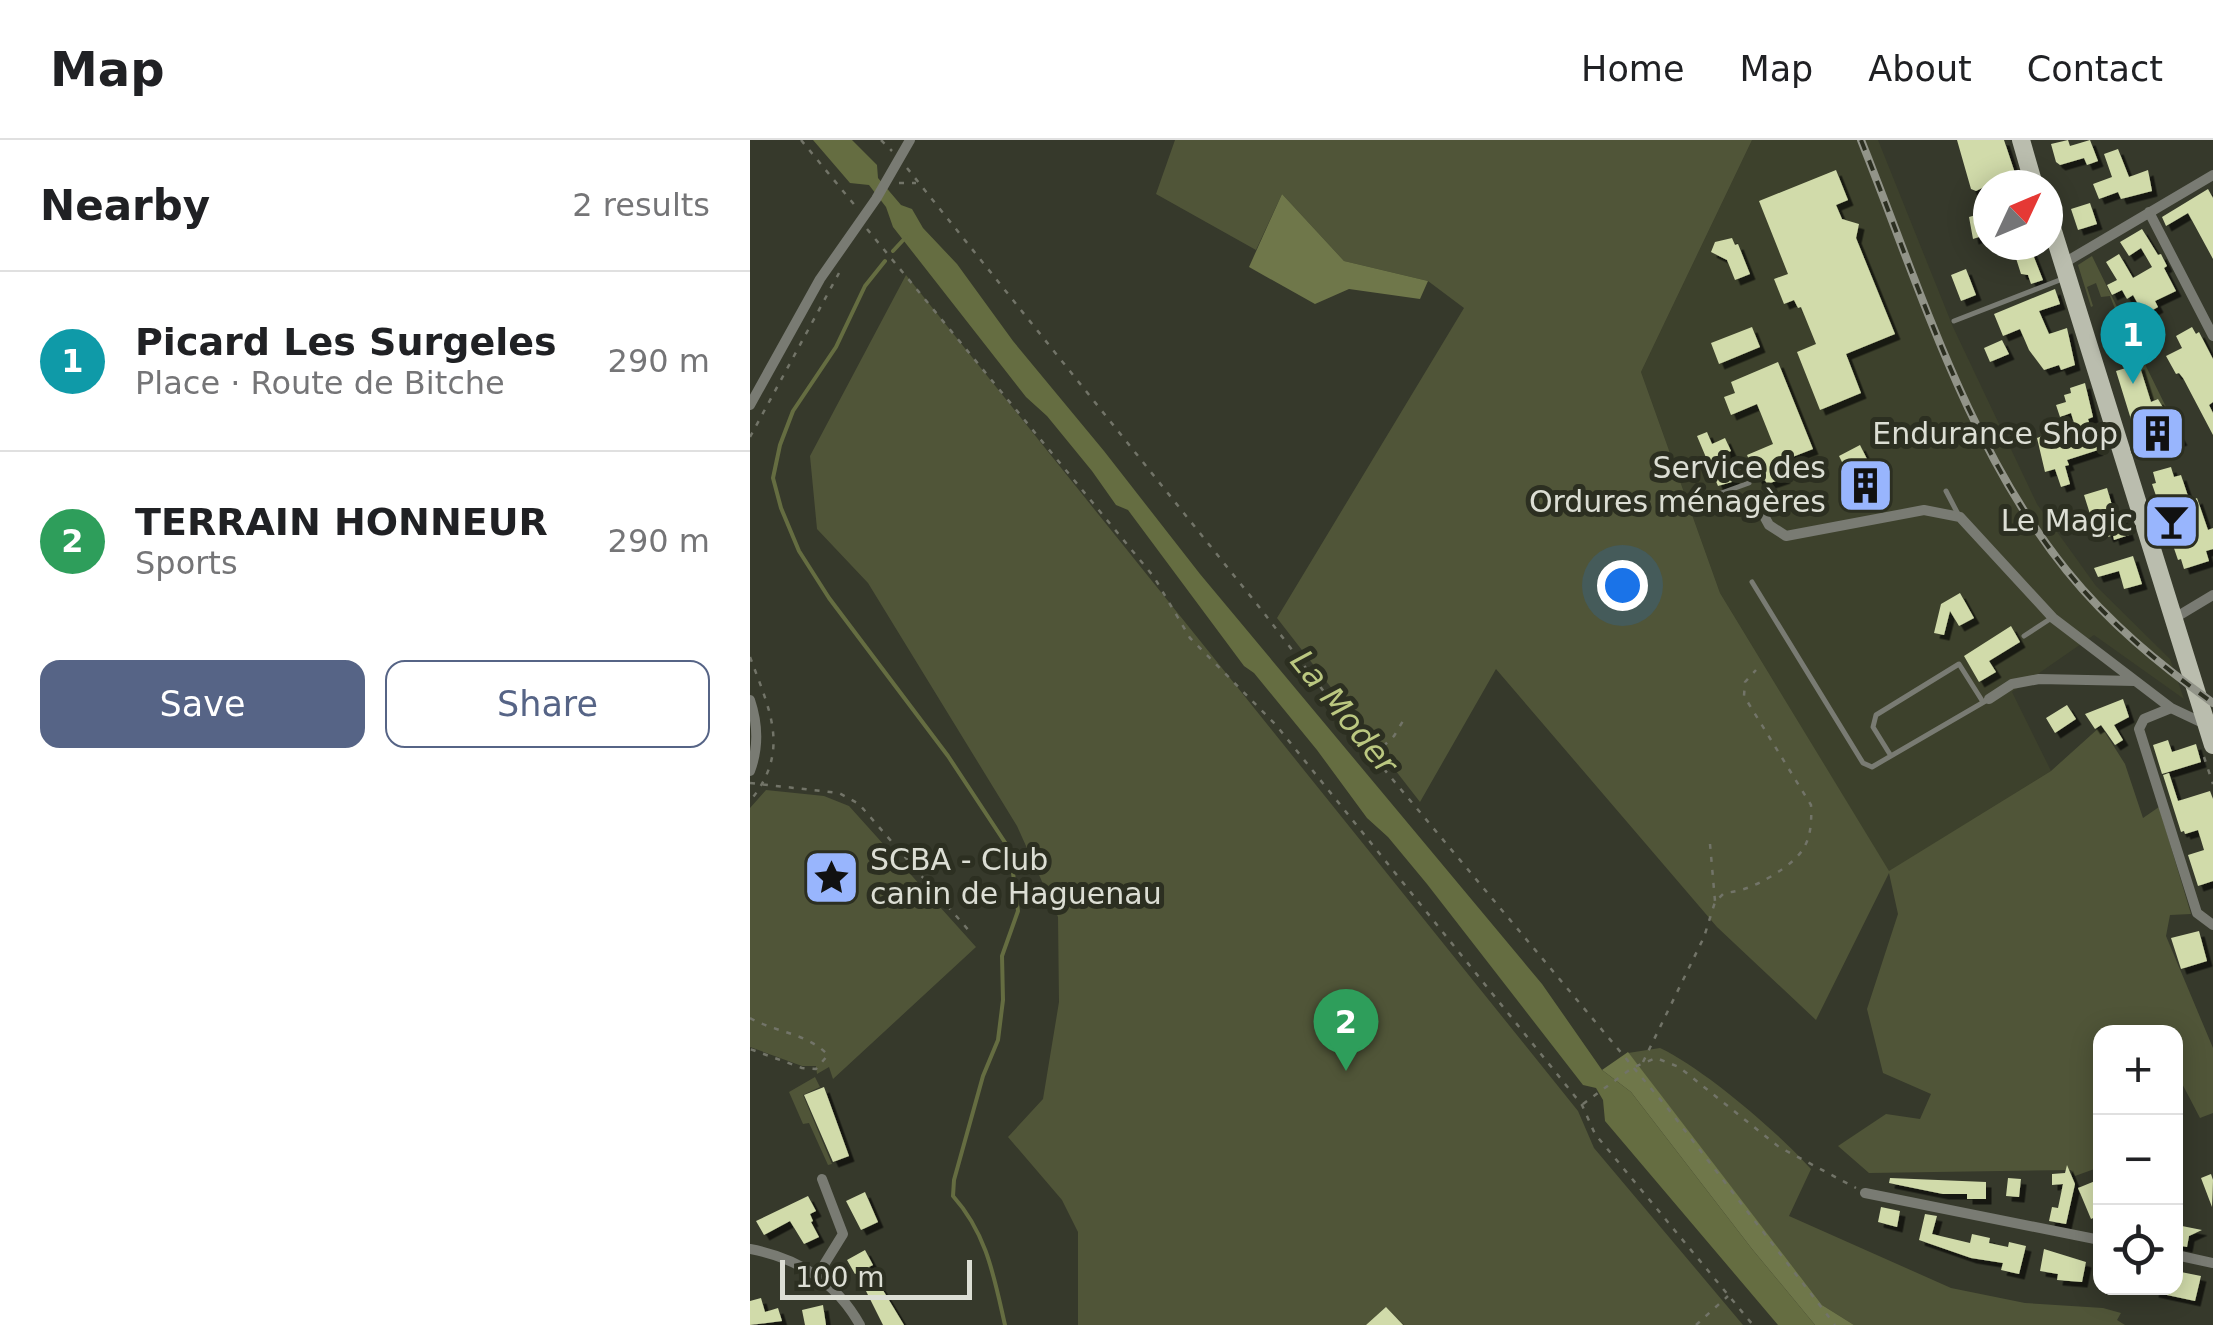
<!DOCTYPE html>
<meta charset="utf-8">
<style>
:root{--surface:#fff;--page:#f6f6f6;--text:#202124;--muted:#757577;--line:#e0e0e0;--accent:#566486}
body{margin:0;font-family:"DejaVu Sans",sans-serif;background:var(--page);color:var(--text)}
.controls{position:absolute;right:30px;bottom:30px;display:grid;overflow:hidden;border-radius:20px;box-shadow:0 5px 25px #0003}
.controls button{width:90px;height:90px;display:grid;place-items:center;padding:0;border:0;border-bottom:2px solid var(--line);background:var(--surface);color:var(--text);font:50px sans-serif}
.compass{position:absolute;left:1223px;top:30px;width:90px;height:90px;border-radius:50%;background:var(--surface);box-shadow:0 5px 25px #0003;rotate:46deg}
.scale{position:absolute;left:30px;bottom:25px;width:192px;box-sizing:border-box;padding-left:10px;border:5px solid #dcded4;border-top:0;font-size:28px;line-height:35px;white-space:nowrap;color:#dcded4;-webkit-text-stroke:8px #2c2f21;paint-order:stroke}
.you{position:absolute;left:872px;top:445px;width:35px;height:35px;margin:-25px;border:8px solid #fff;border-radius:50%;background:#1a73e8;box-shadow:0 0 0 15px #1a73e833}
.badge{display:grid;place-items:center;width:65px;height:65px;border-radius:50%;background:var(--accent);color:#fff;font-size:32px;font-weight:700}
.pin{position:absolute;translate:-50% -82px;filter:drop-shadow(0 2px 5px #0008)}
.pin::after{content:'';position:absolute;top:52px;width:35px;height:30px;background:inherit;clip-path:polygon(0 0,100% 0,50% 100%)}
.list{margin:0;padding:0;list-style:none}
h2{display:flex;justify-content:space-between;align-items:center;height:130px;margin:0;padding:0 40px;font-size:42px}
h2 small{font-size:32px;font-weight:400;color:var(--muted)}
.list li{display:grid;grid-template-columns:65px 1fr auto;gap:30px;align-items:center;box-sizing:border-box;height:180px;padding:0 40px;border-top:2px solid var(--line)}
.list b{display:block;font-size:38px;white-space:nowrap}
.list p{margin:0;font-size:32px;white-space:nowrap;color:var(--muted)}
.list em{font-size:32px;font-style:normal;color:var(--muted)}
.actions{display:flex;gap:20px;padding:30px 40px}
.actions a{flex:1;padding:22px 0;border:2px solid var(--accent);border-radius:20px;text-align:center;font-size:35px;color:var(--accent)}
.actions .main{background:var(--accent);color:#fff}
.icon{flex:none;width:55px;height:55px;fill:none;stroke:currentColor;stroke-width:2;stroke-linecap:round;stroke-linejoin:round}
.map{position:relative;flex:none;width:1463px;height:1185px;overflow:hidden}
header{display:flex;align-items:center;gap:60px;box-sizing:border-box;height:140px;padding:0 50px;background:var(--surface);border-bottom:2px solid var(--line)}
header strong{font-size:48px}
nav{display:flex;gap:55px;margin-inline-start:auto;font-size:35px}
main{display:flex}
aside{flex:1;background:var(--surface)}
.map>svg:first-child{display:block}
.built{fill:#3d412c}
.green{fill:#505538}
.forest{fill:#6f774a}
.water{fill:#656d41}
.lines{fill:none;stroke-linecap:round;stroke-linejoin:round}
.stream{stroke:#656d41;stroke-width:4}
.building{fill:#d1dbaa;filter:url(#shadow)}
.path{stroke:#727468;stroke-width:2.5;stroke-dasharray:5 8;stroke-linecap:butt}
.lane{stroke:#797b73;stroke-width:5}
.street{stroke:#797b73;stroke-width:10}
.primary{stroke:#babdae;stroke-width:18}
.rail-casing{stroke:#929489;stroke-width:8}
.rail{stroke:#2c2f21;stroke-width:4;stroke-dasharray:11;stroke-linecap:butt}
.labels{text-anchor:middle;stroke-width:10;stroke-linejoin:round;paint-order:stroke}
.poi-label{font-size:30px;fill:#dcded4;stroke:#2c2f21;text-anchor:end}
.water-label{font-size:32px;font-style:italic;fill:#bbc880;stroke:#2c2f21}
</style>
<header>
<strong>Map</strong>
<nav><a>Home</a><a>Map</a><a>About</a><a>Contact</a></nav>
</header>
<main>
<aside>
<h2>Nearby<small>2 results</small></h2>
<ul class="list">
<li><span class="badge" style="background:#0f9aa8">1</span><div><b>Picard Les Surgeles</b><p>Place · Route de Bitche</p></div><em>290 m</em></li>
<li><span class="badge" style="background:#2e9e5b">2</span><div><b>TERRAIN HONNEUR</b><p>Sports</p></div><em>290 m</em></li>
</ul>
<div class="actions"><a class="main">Save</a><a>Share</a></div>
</aside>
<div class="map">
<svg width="1463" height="1185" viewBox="0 0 1463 1185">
<defs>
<filter id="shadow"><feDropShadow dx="5.5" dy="5.5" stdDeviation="0" flood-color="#0009"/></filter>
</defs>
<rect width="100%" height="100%" fill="#36392b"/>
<!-- built -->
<path class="built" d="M1002,0H1128L1203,187L1287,364L1346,446L1420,519L1434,559L1344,495L1262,552L1301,631L1139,732L970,453L891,232Z"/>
<!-- green -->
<path class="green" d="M425,0H1002L891,232L970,453L1139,731L1301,631L1351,586L1375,624L1393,678L1409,667L1441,774L1420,775L1416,796L1463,908V973L1450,978L1426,932V892H1350V1027L1325,1036L1321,1030L1119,1033L1088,1006L1136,974L1170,979L1181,954L1133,933L1117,869L1148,774L1139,733L1066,880L967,787L746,529L670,662L527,478L714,168L678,141L594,121L532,54L506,110L406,54Z
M1342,116L1417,269L1413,270L1408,259L1401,261L1360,156L1351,157L1346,143L1337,147L1343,166L1341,167L1328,125Z
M156,135L828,971L844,1008L993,1185H328V1092L312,1060L258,997L293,959L309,862L308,777L267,686L118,443L67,389L60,316Z
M16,650L74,656L99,666L226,807L83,939L79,927L67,934L66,926H52L0,907V668Z
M910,908C953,928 1029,993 1061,1029L1039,1076L1201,1148L1275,1163L1353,1168L1371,1173L1367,1180L1375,1185H1104L1072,1165L878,913Z
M65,937L70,947L53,955L82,1024L78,1025L59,983L53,984L39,952Z"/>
<!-- forest -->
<path class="forest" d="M532,54L594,121L678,141L670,159L599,149L565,164L499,127Z
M878,912L1072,1165L1104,1185H1065L1002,1109L881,952L852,930Z"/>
<!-- water -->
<path class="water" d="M63,0H102L127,25L128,38L151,65L162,69L173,88L207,124L263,201L354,311L450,434L792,844L852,930L881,952L1002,1109L1065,1185H1028L855,981L853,960L846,948L833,945L677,744L638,697L617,678L567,610L504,533L494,526L378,370L366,365L342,331L297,276L276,257L143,87L136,67L119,45L100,43Z"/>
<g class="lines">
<!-- stream -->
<path class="stream" d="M143,111L156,97
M135,121L115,146L86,207L43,271L30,305L23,338L31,368L49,411L79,458L198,616L260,710L268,771L252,816L253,860L248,900L233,936L204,1040L203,1056C237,1094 244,1137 255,1185"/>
</g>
<!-- building -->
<path class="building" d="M1207,0H1254L1269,45H1238L1226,51L1221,49Z
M1318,0L1320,6L1340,0L1348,21L1337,25L1334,18L1310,25L1306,22L1301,4Z
M1368,9L1379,37L1398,30L1402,51L1371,59L1368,52L1349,59L1343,44L1362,37L1354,14Z
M1086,30L1098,60L1086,65L1092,79L1109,84L1106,98L1145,194L1096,214L1111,253L1070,270L1047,212L1066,204L1051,167L1048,168L1044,160L1034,164L1024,139L1038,134L1009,61Z
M1458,49L1463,58V119L1438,73L1416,86L1412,77Z
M1340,63L1347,84L1328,90L1321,69Z
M1235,65L1238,94L1223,99L1219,77L1226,75L1224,69Z
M1392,89L1408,115L1411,114L1417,126L1414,128L1426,151L1405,161L1408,167L1394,175L1383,155L1377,159L1372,150L1362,155L1357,145L1367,140L1356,122L1369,114L1383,138L1402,127L1391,108L1379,116L1370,102Z
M982,98L985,105L988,104L1000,134L985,140L977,120L961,112L965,102Z
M1280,107L1293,140L1281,144L1278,135L1271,134L1264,112Z
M1216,129L1226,155L1211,161L1201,135Z
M1305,149L1310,164L1289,171L1299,194L1317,188L1325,225L1311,230L1309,225L1294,230L1279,210L1270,189L1253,196L1244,174Z
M1002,187L1010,207L969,224L961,203Z
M1442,187L1446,194L1449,192L1463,219V262L1459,265L1463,273V295L1433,238L1429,233L1426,234L1416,216L1432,208L1426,196Z
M1252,200L1259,214L1240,222L1234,208Z
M1028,222L1063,309L1027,323L1035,338L1017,344L1015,340L1008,342L997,315L1023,304L1007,264L981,275L974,257L985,253L981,242Z
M1389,224L1401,262L1408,259L1432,300L1402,310L1399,299L1388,302L1366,231Z
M1335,243L1343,277L1338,279L1348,310L1317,320L1319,325L1315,326L1320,344L1311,347L1305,329L1295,332L1287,298L1298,294L1300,301L1327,293L1321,273L1310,277L1306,265L1316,262L1314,255L1321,253L1320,248Z
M957,292L962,304L975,298L981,311L976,313L985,341L968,346L947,296Z
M1110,305L1135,355L1113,366L1090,325L1093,324L1089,316Z
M1421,327L1424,337L1431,335L1440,362L1447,358L1458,390L1463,388V409L1456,411L1459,421L1434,429L1431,419L1428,420L1402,344L1406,343L1403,332Z
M1357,348L1366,379L1373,377L1379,395L1364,400L1363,395L1358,397L1355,390L1346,393L1334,355Z
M1383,416L1392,444L1374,449L1369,431L1348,437L1344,428Z
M1210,453L1224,478L1209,486L1200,471L1194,495L1184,493L1191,464Z
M1261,486L1270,502L1239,521L1246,532L1229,542L1214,516Z
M1373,559L1379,577L1364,585L1373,600L1365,605L1351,585L1345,589L1335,574Z
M1317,565L1326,579L1305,593L1296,578Z
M1418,600L1422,612L1446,604L1451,622L1412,634L1403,605Z
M1419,633L1428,661L1460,651L1463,659V741L1448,746L1438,715L1454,710L1448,690L1435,694L1434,691L1431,692L1413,635Z
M1449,791L1457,821L1431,829L1421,798Z
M74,947L99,1016L83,1022L54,955Z
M1317,1025L1325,1044L1316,1084L1299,1081L1302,1067L1308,1068L1313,1044L1302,1045V1034L1315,1033Z
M1461,1034L1463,1040L1462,1067L1451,1038Z
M1140,1038L1236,1042V1059H1217V1054H1193L1139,1043Z
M1258,1038L1271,1039L1269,1057L1256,1056Z
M1350,1039V1075L1341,1079L1328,1048Z
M115,1052L128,1082L111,1090L96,1061Z
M58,1056L66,1071L60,1074L63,1081L61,1082L69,1097L54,1104L40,1081L14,1095L6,1081Z
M1131,1067L1150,1071L1147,1087L1128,1082Z
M1175,1074L1187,1076L1182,1094L1220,1103L1222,1094L1240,1098L1239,1103L1258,1107L1259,1102L1276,1106L1269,1134L1251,1130L1253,1123L1221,1118L1169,1100Z
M1427,1085L1452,1090L1439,1096L1437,1107L1426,1105Z
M1294,1109L1336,1122L1332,1142L1307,1140L1308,1134L1290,1131Z
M115,1110L123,1125L119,1127L154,1185H133L107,1133L105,1134L97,1120Z
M1426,1131L1451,1136L1445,1161L1403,1152L1404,1148H1426Z
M11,1158L15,1172L28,1168L32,1181L0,1185V1161Z
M73,1165L76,1185H55L52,1170Z
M636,1167L653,1185H616Z"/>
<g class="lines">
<!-- path -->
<path class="path" d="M51,0L107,68
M131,0L142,11
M157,28L514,473L623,616L919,970L1085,1185
M149,43H166
M117,89L404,437L440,498L526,585L832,965L845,994L1003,1185
M0,297L89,133
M0,517C20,571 41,611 0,661
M624,615L644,596L653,581
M1454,617L1463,644
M0,643L89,653L109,664L221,793
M960,704L965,761
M0,878C27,893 57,893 78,915L66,929L52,928L0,909
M893,922L954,797L965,762L974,753C993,751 1004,746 1020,737C1053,717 1063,704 1061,665L994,556L995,542L1006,530
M833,964L882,928L906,918L929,927L1029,1007L1106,1048
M946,1185L978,1156"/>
<!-- lane -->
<path class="lane" d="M1204,181L1315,138
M1196,351L1208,374
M963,356L999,343
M1002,442L1113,623L1122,627L1239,559
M1274,496L1300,479
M1141,616L1123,587L1126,575L1209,524L1233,562"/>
<!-- street -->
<path class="street" d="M1399,72L1463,196
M1314,123L1463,35
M0,265L70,139L126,59L160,0
M1007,363L1019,385L1036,396L1174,370L1210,377L1303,478L1421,568L1455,584
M1423,479L1463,455
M1239,559L1262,544L1289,539L1385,541
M0,560C8,584 9,607 0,631
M1421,568L1394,579L1389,589L1447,773L1463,785
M1115,1053L1350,1100
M0,1109C48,1118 86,1142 110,1185
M1426,1115L1463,1123
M67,1136L93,1094L72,1039"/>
<!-- primary -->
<path class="primary" d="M1271,0L1284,45
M1298,75L1463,605"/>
<defs>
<path id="rail" d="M1111,0C1169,145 1218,309 1317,431C1359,483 1409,524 1463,563"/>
</defs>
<!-- rail casing -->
<use href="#rail" class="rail-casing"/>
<!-- rail -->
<use href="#rail" class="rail"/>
</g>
<!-- icons -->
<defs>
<symbol id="building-square" viewBox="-11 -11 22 22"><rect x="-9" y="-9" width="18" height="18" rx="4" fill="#98b5fd" stroke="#2c2f21"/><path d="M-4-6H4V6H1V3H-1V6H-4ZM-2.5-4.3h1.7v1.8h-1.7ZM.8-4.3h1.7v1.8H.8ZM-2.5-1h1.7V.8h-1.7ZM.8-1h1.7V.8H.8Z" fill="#111"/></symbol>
<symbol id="bar-square" viewBox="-11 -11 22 22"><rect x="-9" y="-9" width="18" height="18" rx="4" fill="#98b5fd" stroke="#2c2f21"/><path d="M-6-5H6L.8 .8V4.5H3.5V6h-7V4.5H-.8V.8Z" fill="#111"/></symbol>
<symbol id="sight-square" viewBox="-11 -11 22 22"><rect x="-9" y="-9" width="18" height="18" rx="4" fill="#98b5fd" stroke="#2c2f21"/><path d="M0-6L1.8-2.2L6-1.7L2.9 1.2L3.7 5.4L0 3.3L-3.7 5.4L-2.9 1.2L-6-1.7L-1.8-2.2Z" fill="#111"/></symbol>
</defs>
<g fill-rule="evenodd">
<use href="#building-square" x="1376" y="262" width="63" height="63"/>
<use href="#building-square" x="1084" y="314" width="63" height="63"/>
<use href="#bar-square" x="1390" y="350" width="63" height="63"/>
<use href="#sight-square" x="50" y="706" width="63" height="63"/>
</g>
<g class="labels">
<!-- poi labels -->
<g class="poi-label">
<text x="1368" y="304">Endurance Shop</text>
<text x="1076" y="338">Service des<tspan x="1076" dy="34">Ordures ménagères</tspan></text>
<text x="1383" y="391">Le Magic</text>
<text x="120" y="730" text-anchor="start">SCBA - Club<tspan x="120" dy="34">canin de Haguenau</tspan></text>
</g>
<!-- water labels -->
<g class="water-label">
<text transform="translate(594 572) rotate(51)" y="11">La Moder</text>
</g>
</g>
</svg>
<div class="controls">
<button>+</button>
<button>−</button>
<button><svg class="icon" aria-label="locate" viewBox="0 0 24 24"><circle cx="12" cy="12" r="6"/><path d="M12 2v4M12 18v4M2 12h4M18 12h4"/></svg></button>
</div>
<svg class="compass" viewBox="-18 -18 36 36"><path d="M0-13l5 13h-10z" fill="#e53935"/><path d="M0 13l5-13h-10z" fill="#757577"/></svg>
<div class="scale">100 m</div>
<div class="you"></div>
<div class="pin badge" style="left:1383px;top:244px;background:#0f9aa8">1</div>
<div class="pin badge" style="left:596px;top:931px;background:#2e9e5b">2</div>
</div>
</main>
